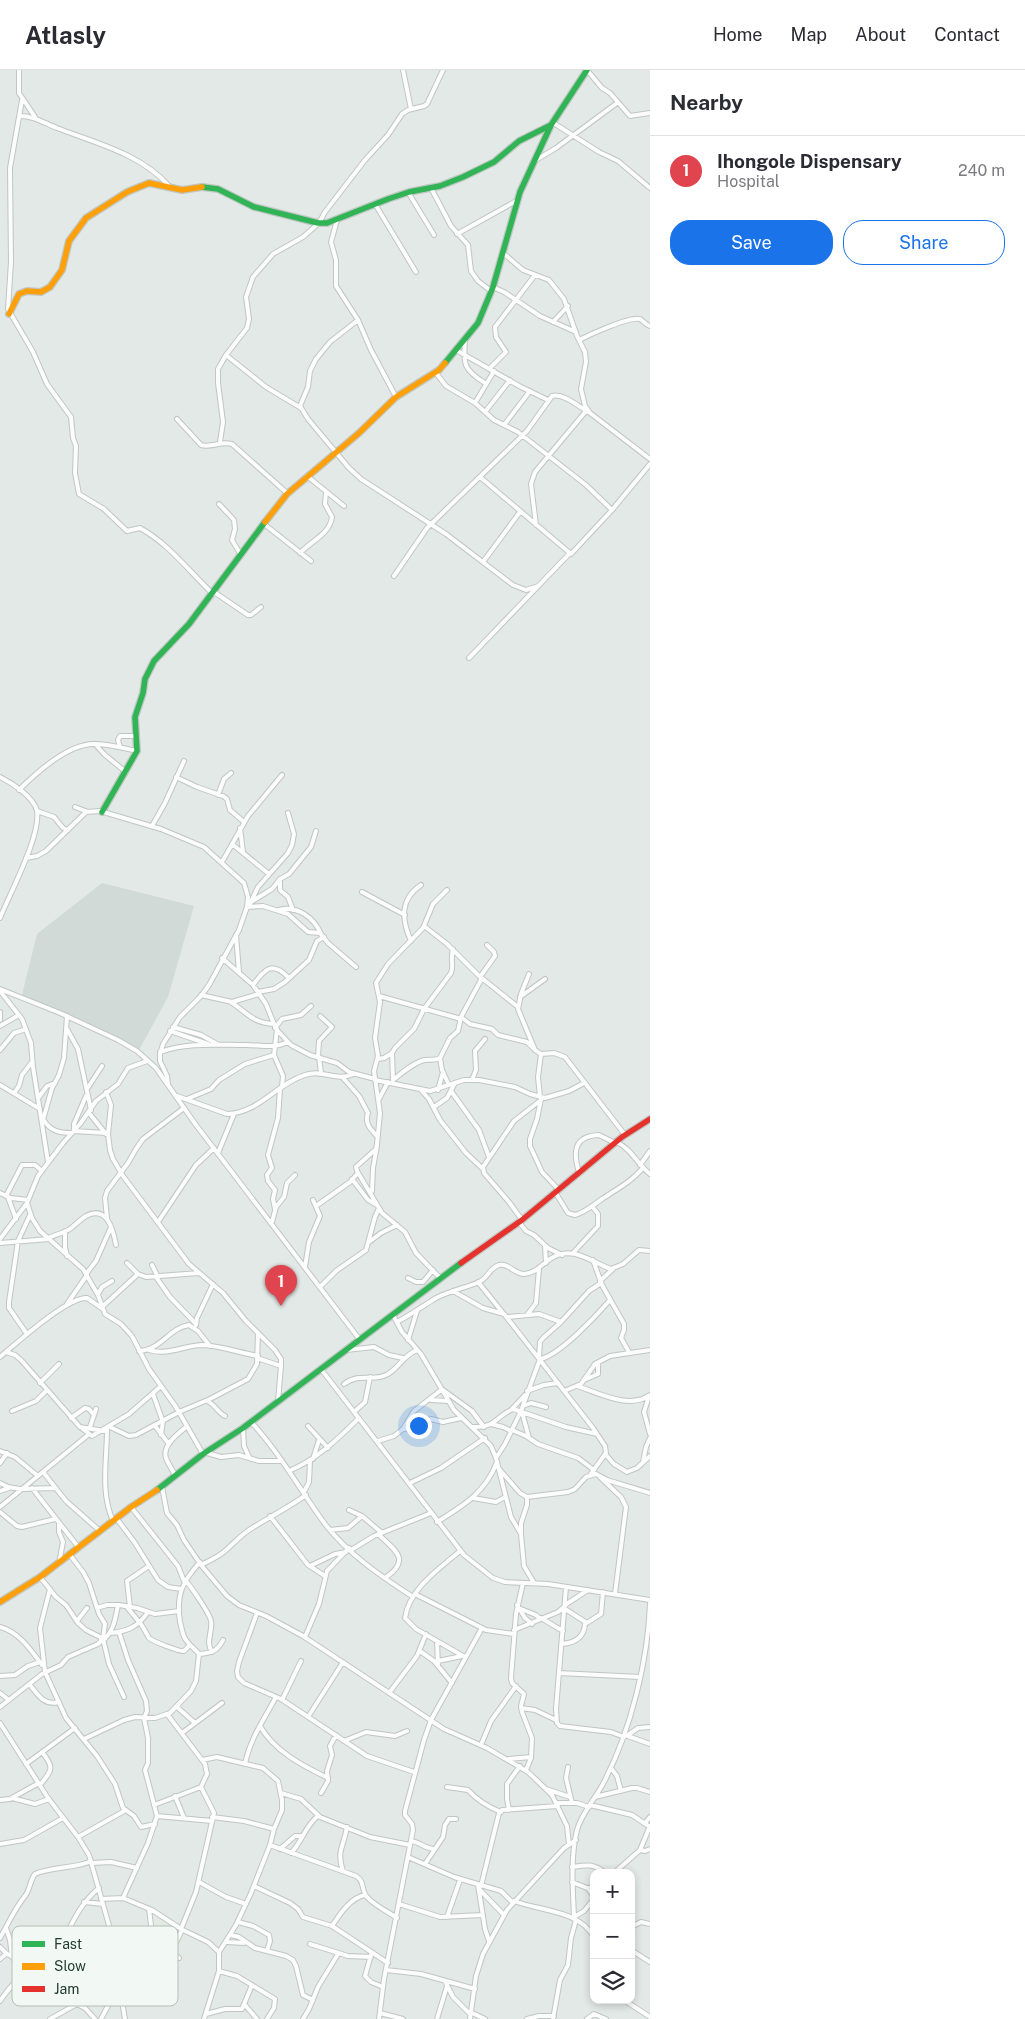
<!DOCTYPE html>
<meta charset="utf-8">
<style>
:root{--surface:#fff;--page:#f2f2f3;--text:#2b2b33;--muted:#7c7c81;--line:#e1e1e2;--accent:#1a73e8}
body{margin:0;font-family:"Public Sans",sans-serif;background:var(--page);color:var(--text)}
.controls{position:absolute;right:15px;bottom:15px;display:grid;overflow:hidden;border-radius:10px;box-shadow:0 2px 8px #0003}
.controls button{width:45px;height:45px;display:grid;place-items:center;padding:0;border:0;border-bottom:1px solid var(--line);background:var(--surface);color:var(--text);font:25px sans-serif}
.you{position:absolute;left:418px;top:1355px;width:18px;height:18px;margin:-12px;border:4px solid #fff;border-radius:50%;background:#1a73e8;box-shadow:0 0 0 8px #1a73e833}
.badge{display:grid;place-items:center;width:32px;height:32px;border-radius:50%;background:var(--accent);color:#fff;font-size:16px;font-weight:700}
.pin{position:absolute;translate:-50% -41px;filter:drop-shadow(0 1px 2px #0008)}
.pin::after{content:'';position:absolute;top:26px;width:18px;height:15px;background:inherit;clip-path:polygon(0 0,100% 0,50% 100%)}
.list{margin:0;padding:0;list-style:none}
h2{display:flex;justify-content:space-between;align-items:center;height:65px;margin:0;padding:0 20px;font-size:21px}
h2 small{font-size:16px;font-weight:400;color:var(--muted)}
.list li{display:grid;grid-template-columns:32px 1fr auto;gap:15px;align-items:center;box-sizing:border-box;height:70px;padding:0 20px;border-top:1px solid var(--line)}
.list b{display:block;font-size:19px;white-space:nowrap}
.list p{margin:0;font-size:16px;white-space:nowrap;color:var(--muted)}
.list em{font-size:16px;font-style:normal;color:var(--muted)}
.actions{display:flex;gap:10px;padding:15px 20px}
.actions a{flex:1;padding:11px 0;border:1px solid var(--accent);border-radius:20px;text-align:center;font-size:18px;color:var(--accent)}
.actions .main{background:var(--accent);color:#fff}
.icon{flex:none;width:28px;height:28px;fill:none;stroke:currentColor;stroke-width:2;stroke-linecap:round;stroke-linejoin:round}
.map{position:relative;flex:none;width:650px;height:1949px;overflow:hidden}
header{display:flex;align-items:center;gap:30px;box-sizing:border-box;height:70px;padding:0 25px;background:var(--surface);border-bottom:1px solid var(--line)}
header strong{font-size:24px}
nav{display:flex;gap:28px;margin-inline-start:auto;font-size:18px}
main{display:flex}
aside{flex:1;background:var(--surface)}
.map>svg:first-child{display:block}
.built{fill:#d1dad6}
.lines{fill:none;stroke-linecap:round;stroke-linejoin:round}
.street-casing{stroke:#c0c6c3;stroke-width:6}
.fast-casing{stroke:#bfc7c3;stroke-width:8}
.slow-casing{stroke:#bfc7c3;stroke-width:8}
.jam-casing{stroke:#bfc7c3;stroke-width:8}
.street{stroke:#fbfcfb;stroke-width:4}
.fast{stroke:#30b455;stroke-width:5.5}
.slow{stroke:#ff9f0a;stroke-width:5.5}
.jam{stroke:#e5322d;stroke-width:5.5}
.key{fill:#f2f8f4;stroke:#b4bfba;stroke-width:1}
.key-label{font-size:14px;fill:#223b33}
</style>
<header>
<strong>Atlasly</strong>
<nav><a>Home</a><a>Map</a><a>About</a><a>Contact</a></nav>
</header>
<main>
<div class="map">
<svg width="650" height="1949" viewBox="0 0 650 1949">
<rect width="100%" height="100%" fill="#e3e9e6"/>
<!-- built -->
<path class="built" d="M102,813L194,836L168,927L139,980L22,925L37,864Z"/>
<g class="lines">
<defs>
<path id="street" d="M19,0V23L35,47
M403,0L411,39
M587,0L602,18L610,23L630,46L650,43
M22,30L10,98L11,192L8,239L33,282L47,314L71,347L73,368L76,376L75,403L79,424L104,439L127,461L140,458C169,474 189,501 213,524
M20,46C34,46 44,53 57,58C96,73 141,84 169,116
M552,52L599,82L618,91L650,118
M536,90L556,78L617,33
M431,118L451,156L468,175L471,201L478,211L491,221
M408,122L434,165
M375,134L416,202
M337,150L331,172L336,190V216L358,250L371,280L396,327
M457,164L518,130
M503,183L523,200L549,210L564,229L577,266L585,282L586,292L581,319L585,336L590,343L650,389
M493,217L504,222L540,246L576,262
M358,250L330,272L316,289L310,301L308,317L300,336L308,349L349,398L361,409L446,464L513,515L526,520L538,516
M553,252L568,236
M465,270C463,295 464,300 485,313
M579,270C589,265 630,246 640,249C644,251 645,255 650,256
M456,280L521,317L548,330
M226,285L266,317L301,338
M489,299L506,282L496,267L495,257L535,205
M436,303L446,316L475,333L494,350L518,362L586,415L612,440
M475,333L494,301
M485,342L510,310
M177,349L201,375C212,378 220,371 232,374L288,424
M504,355L530,321
M220,372L223,352L218,313V299L226,285L247,258L249,249L246,227L253,207L273,184L303,167L319,153L325,142L365,90L388,65L402,44L408,40L424,36L427,34L443,0
M307,406L344,436
M480,407L571,484L612,440L650,394
M219,434L234,450L235,459L232,470L241,485
M264,454L311,491
M536,455L531,414L535,402L586,341
M300,483C311,471 330,464 332,447L325,434L326,422
M483,492L520,442
M394,506L427,458L527,361L552,326C564,323 579,337 590,343
M214,522L248,545H251L261,537
M469,588L570,483
M95,674L105,685L126,702
M120,677L118,670L120,666H136
M0,707C12,713 34,727 37,741C41,766 10,823 0,848
M176,707L197,717L223,726L227,729L230,740L244,752
M19,720C37,702 68,674 94,674C108,674 123,678 137,681
M218,725L224,709L231,703
M75,737L88,742
M37,741L54,747L63,758L68,760
M152,756L165,733L184,691
M240,758L243,782
M232,774L269,804
M26,788L37,786L46,781L86,742L100,741L161,759L204,777L244,813L248,827L247,837L239,860L209,915L201,926L180,947L163,974L160,984V991L167,1006L168,1014
M222,792L248,746L282,705
M280,811V820L288,827L293,840
M362,822L405,845
M251,832L272,819L280,809L289,804L311,777L316,761
M249,836L258,817L288,783L292,775L294,764L288,743
M247,837L263,836L288,844L308,862L320,863L328,873L356,897
M279,840C298,835 314,848 321,864
M424,856L447,874L478,905L518,937
M236,865L239,902
M411,871C401,849 400,829 421,815
M222,888L253,915L266,934L276,959L291,975L310,985L337,993L349,1002L375,1009
M529,904L521,924L518,939L535,980L541,984L554,983L565,987L625,1065
M480,907L495,886L494,882L487,875
M253,915C265,899 272,890 289,908
M0,919L60,943L118,970L137,981L156,998L196,1055L360,1270
M0,921L22,949L31,973L33,997L48,1092
M258,922L274,919L285,912L309,890L317,871L324,867
M201,925L232,932L259,924
M379,926L461,949
M520,927L545,909
M231,932C247,943 253,953 274,954
M0,942V950
M461,947L470,954L492,959L498,965L527,972L533,978
M0,956L19,945
M173,957L201,965L219,975
M275,958L282,949L301,945L311,936
M67,959L78,979L91,1040
M277,959L274,985L283,1006L282,1017
M170,961L208,974
M0,980L14,963L26,959
M160,982C187,972 217,975 246,975C261,975 273,979 288,972
M318,987L319,971L332,957L320,946
M319,987L321,1003
M440,988L442,1000L449,1015
M378,989L384,988L392,983
M343,1008L359,1026L368,1043C364,1053 371,1060 377,1066
M375,1010L430,1021L464,1010H479L515,1017L530,1024L545,1028L569,1021L584,1013
M393,1010L392,983L395,978L414,959L424,939L451,903C454,896 450,888 453,879
M393,1010C402,1003 414,992 425,990C431,989 435,991 440,988L450,968L458,961L461,947L482,908
M472,1010L476,1000L475,981L485,969
M0,1015L40,1039
M87,1019L102,996
M420,1019L429,1029L440,1050L466,1083L483,1099
M438,1020L443,1002
M451,1021L479,1060L489,1087
M106,1022L111,1035L108,1064L110,1080L113,1089L123,1106L189,1194L223,1223L246,1251L275,1280L281,1289V1296L278,1331
M14,1023L19,1016L22,1005L32,992
M86,1026L74,1054V1061L106,1063
M177,1026L227,1044C259,1043 276,1014 305,1005C324,999 335,1012 354,1004
M39,1027L47,1016L55,1013
M540,1027L538,1007L541,984
M187,1029L211,1019L219,1010L245,994L274,985
M379,1029L388,1012
M541,1029L537,1049L530,1069V1076L542,1102L559,1120
M434,1037L447,1028L455,1013
M89,1043L106,1064
M43,1049C50,1061 59,1063 72,1063
M43,1050L52,1018L59,1005L64,988L67,946
M616,1072C631,1078 637,1094 650,1104
M218,1083L234,1044
M640,1095L650,1081
M579,1102C573,1083 573,1066 599,1065L615,1073
M352,1109L368,1130L377,1135
M372,1121L373,1098L377,1076
M555,1122L568,1143L575,1145C586,1142 593,1135 602,1129C617,1119 631,1112 643,1098
M0,1123L11,1128L28,1130
M6,1126L22,1095H35L42,1101
M8,1127L16,1149
M27,1133L32,1148L40,1161L83,1199L98,1225L105,1244L121,1254L132,1266L149,1299L176,1337L203,1384
M316,1136L350,1112L358,1103
M275,1139L273,1129L275,1120L268,1111L267,1105L272,1098L268,1085L278,1048L280,1019
M107,1148L105,1128L107,1121L128,1093L136,1079L143,1069L184,1038
M522,1150L509,1132L484,1103L483,1097L514,1051L541,1030
M158,1152L196,1095L214,1078
M272,1152L276,1137L284,1127L287,1113L295,1105
M519,1152L526,1161L534,1165L548,1178L562,1185
M65,1161V1177L67,1186
M48,1168C55,1165 63,1163 70,1159C75,1155 80,1150 86,1146C107,1135 113,1159 116,1175
M0,1169L27,1133L38,1106L63,1073L80,1054L96,1031L118,1014L128,998L147,991
M369,1172L381,1163L397,1155
M0,1173L49,1169
M545,1176L546,1193
M573,1183L598,1156V1144L592,1136
M593,1190L602,1215L624,1254V1260L621,1268L629,1282
M127,1193L138,1204L146,1207L199,1203
M152,1195L158,1207
M305,1197L309,1172L320,1146L313,1130
M86,1204L96,1191L111,1157
M156,1207L170,1227L196,1254
M408,1208L416,1212H423L433,1200
M440,1208L416,1183L405,1162L382,1143L357,1101L356,1097L376,1079L377,1074L380,1043L374,1001L378,986L375,968L380,932L376,913L388,894L423,858L433,834L447,820
M600,1211L613,1199
M478,1212L503,1243
M320,1217L336,1201L366,1180L375,1147L379,1138
M453,1221L483,1238L504,1244L593,1358L605,1376L606,1383L590,1405
M98,1224L102,1217L112,1211
M67,1234L87,1205
M102,1237L138,1204
M393,1245L402,1262L421,1284L454,1340L491,1376L496,1388L511,1447L521,1464
M527,1245L536,1233L539,1199
M507,1247L539,1244L561,1252
M397,1252C410,1245 423,1236 436,1228C450,1221 465,1218 479,1212C488,1208 489,1198 499,1195C509,1193 514,1204 524,1204C536,1203 541,1195 550,1189C572,1174 591,1192 611,1199L623,1194L639,1180L650,1181
M196,1255L197,1248L213,1214
M27,1264L9,1238V1232L18,1171L30,1145
M408,1270L417,1241
M149,1280C168,1286 184,1275 203,1275C222,1276 240,1283 258,1286
M346,1280L374,1277L389,1285L403,1288
M139,1281C161,1280 169,1258 189,1255L198,1261L210,1276
M6,1282L15,1285L21,1290L79,1356L92,1366L129,1344L161,1316
M0,1287C17,1273 67,1227 87,1228L103,1239
M539,1287L540,1272L543,1268L561,1252L589,1221L601,1213
M257,1288L281,1296
M321,1299L464,1485L493,1508L505,1512L548,1514L650,1530
M584,1310L598,1304V1293
M40,1313L59,1294
M344,1314C360,1302 372,1312 386,1305C399,1299 403,1285 417,1280
M577,1316C599,1323 629,1340 650,1325
M443,1320L472,1341L484,1357
M527,1321L544,1315L558,1313
M564,1321L581,1314L595,1294L610,1286L650,1280
M153,1324L163,1352
M649,1326L644,1342L650,1364
M431,1330L448,1331
M207,1331C215,1334 217,1342 225,1346
M523,1336L531,1333L546,1337
M511,1340L525,1325
M12,1341L36,1331L46,1321
M354,1342L365,1332L370,1307
M522,1342L529,1368
M71,1348L85,1338L89,1339L94,1345
M251,1352C280,1383 300,1420 325,1454C348,1484 382,1507 413,1527
M491,1354L503,1357L511,1361
M155,1356L169,1374
M308,1356L328,1378
M80,1357L104,1361
M90,1357L96,1339
M110,1357L129,1366L136,1365L179,1342L210,1329L248,1309L257,1294L258,1263
M473,1357C498,1357 494,1347 513,1339L566,1357L597,1364
M243,1358L244,1376L249,1387
M107,1359C107,1390 100,1422 113,1451
M403,1359L419,1358L431,1349L443,1352L461,1348
M512,1360L526,1366L538,1374L578,1388L594,1400
M161,1365L163,1351
M378,1371L394,1366L403,1359L414,1341L441,1320
M0,1381L15,1387L38,1406
M207,1383L221,1387L239,1385L259,1391H282
M606,1385L614,1394L627,1402L637,1398L650,1386
M496,1388L505,1374L521,1341L540,1289C559,1286 597,1245 610,1230
M313,1389L319,1370
M643,1392L646,1377L650,1368
M0,1393L7,1383
M500,1400L520,1423L527,1427L568,1422L575,1419L586,1407L596,1404L607,1410L650,1423
M289,1401C317,1389 337,1370 359,1348
M43,1402L66,1431L100,1461
M175,1406C173,1400 168,1394 166,1388C162,1375 178,1364 187,1356
M600,1407L621,1427L626,1437L615,1524
M0,1413L8,1417L20,1419
M410,1413L441,1398L485,1368
M162,1417L167,1443L177,1455L184,1470L201,1495L227,1526L239,1535L266,1546L303,1566L444,1659L487,1678L528,1702L552,1725L567,1756L569,1775
M32,1418L79,1478
M22,1419L55,1418
M0,1421L9,1418
M304,1422L309,1412L310,1391
M527,1427V1435L521,1453V1464L524,1496L534,1513
M473,1428L496,1432L505,1427
M0,1437L88,1365
M131,1437L178,1496L184,1511
M349,1440L362,1446L382,1463
M0,1442L17,1456L22,1457L55,1449
M270,1446L308,1495L325,1506
M117,1449L135,1473L158,1510L168,1517L181,1519
M437,1452C464,1435 485,1423 497,1392
M330,1460L348,1458L362,1446
M378,1464C395,1480 412,1490 385,1508
M351,1480L374,1466L431,1443
M460,1481C439,1499 409,1519 405,1548L416,1559L465,1587
M59,1493L63,1472L59,1462V1454
M201,1495C209,1491 218,1487 225,1481C234,1473 242,1464 252,1458C270,1447 289,1437 306,1425
M310,1496L335,1484L346,1482
M40,1507L56,1527L66,1535L78,1553L86,1560L100,1567L102,1571
M185,1510C190,1515 210,1544 211,1551C213,1562 205,1571 212,1582
M523,1513L516,1544L511,1608L512,1613L524,1624L521,1636L522,1642L532,1668L531,1688L526,1700
M566,1517L556,1639L557,1653L560,1656L611,1662L624,1667
M50,1519L40,1558L45,1602L66,1648L97,1686L115,1714L123,1738L134,1746L141,1757L155,1754
M415,1524L486,1560L514,1564
M517,1535L525,1548L532,1554
M565,1535L588,1520
M126,1536L140,1553
M130,1537L127,1511L149,1496
M97,1538L107,1535H119L137,1538L155,1544L179,1541
M521,1539L536,1545L540,1549
M565,1539L587,1553
M257,1543L239,1592L237,1601L238,1607L244,1613L281,1629L367,1686L414,1702
M541,1548L563,1561
M77,1551L87,1538
M140,1553C144,1558 146,1563 149,1568C152,1571 180,1582 184,1581L190,1575
M0,1557C19,1562 31,1580 42,1595
M514,1560L558,1542L565,1536
M119,1562L128,1590L146,1631L147,1641L144,1648L148,1668V1693L145,1700L157,1746L148,1773L123,1828
M111,1563C128,1561 138,1557 148,1542
M305,1567L319,1534L327,1501L349,1478
M103,1569L109,1594L124,1627
M103,1571C114,1560 115,1550 118,1535
M437,1571L438,1596
M562,1574C574,1573 584,1568 585,1554L601,1544L603,1522
M420,1581L434,1591L452,1613
M199,1584C195,1579 190,1576 186,1570C182,1565 182,1558 180,1552C176,1525 182,1512 200,1492
M438,1591L462,1586
M559,1603L640,1607
M0,1606L15,1605L28,1596L40,1592
M30,1615C38,1625 44,1636 59,1632
M0,1623L9,1630
M389,1623L417,1586L426,1564
M282,1630L301,1591
M0,1637L42,1604L61,1595L68,1587L98,1574L103,1569L105,1554L99,1544L89,1513L83,1502L70,1485
M177,1637L195,1653
M521,1638L535,1640L556,1650
M308,1647L343,1592
M0,1653L48,1728L78,1767L89,1785L110,1859L125,1949
M260,1656C274,1681 303,1696 328,1708
M182,1663L222,1633
M625,1665L650,1674
M628,1665L638,1658L650,1657
M84,1669L124,1650L135,1647L155,1648L170,1643L191,1621L196,1611L199,1584C211,1583 217,1582 223,1570
M344,1671L366,1662L395,1666L407,1661
M481,1675L491,1651L516,1616
M509,1689L531,1687
M202,1690L217,1687L263,1698L278,1711L282,1730V1740L274,1759L270,1775L251,1823L236,1855L219,1882V1901L204,1949
M26,1694L75,1658
M245,1694C250,1669 264,1649 276,1627
M568,1697L566,1708L572,1733
M611,1698L617,1706L621,1721
M40,1715C52,1700 55,1698 42,1682
M447,1717L468,1720C477,1730 488,1737 501,1742
M546,1719L570,1727
M281,1723L301,1729L320,1747L370,1767L410,1775
M321,1723L328,1711L327,1701L332,1685L330,1676L336,1665
M175,1726L184,1748
M595,1727L632,1718H637L650,1722
M12,1728L35,1734L49,1729
M0,1730L10,1729L39,1713
M557,1733H577L589,1737
M154,1735L201,1717L207,1704L205,1694L167,1644
M590,1735L632,1745L650,1757
M509,1740L507,1729V1714L520,1696
M157,1746L212,1751
M212,1747L244,1751L274,1759
M645,1753L650,1747
M78,1767L126,1740
M411,1771C420,1772 425,1779 435,1779
M0,1774L24,1770L63,1748
M270,1775L356,1806C365,1811 361,1821 367,1827C375,1836 387,1841 397,1848
M280,1779L295,1766H301
M640,1780L645,1781L650,1779
M291,1783C302,1772 305,1756 318,1746
M408,1787L454,1807L501,1821L513,1833
M92,1793L111,1792L137,1798
M425,1794L443,1767L445,1755L449,1749H456
M572,1797C585,1795 594,1793 605,1803
M343,1801C336,1781 344,1776 347,1757
M614,1803L640,1780L650,1756
M199,1812L226,1827L246,1834
M572,1812L587,1818H594
M478,1815L485,1859L489,1871
M254,1816L290,1833L298,1839L303,1847L332,1856L388,1893
M481,1816L499,1743L502,1740L558,1736
M588,1818L594,1827
M479,1819L504,1845
M101,1829L123,1828L152,1840L181,1859L208,1872L219,1882
M514,1831C540,1841 579,1840 594,1867
M84,1832L103,1834
M399,1834L440,1847L483,1845
M149,1839L154,1880
M447,1847L460,1810
M574,1847L584,1841L594,1829
M574,1848C573,1819 570,1789 577,1760C582,1742 597,1727 605,1710C631,1659 648,1590 650,1533
M238,1852L253,1856L269,1865L270,1871L267,1881
M332,1856C340,1844 350,1828 365,1825
M631,1857L641,1852L650,1854
M6,1858L10,1870L12,1887
M181,1859L196,1822L214,1743L201,1717
M231,1865L239,1867L255,1878L286,1886L293,1890L296,1896L303,1925L313,1930
M0,1868C8,1854 15,1838 25,1826C30,1820 30,1810 35,1804C50,1797 79,1798 91,1791
M227,1872L244,1873
M310,1874L348,1886L371,1887
M0,1877L7,1884
M631,1880L650,1892
M58,1882L113,1875
M371,1885L365,1906L371,1912L383,1917
M179,1888L173,1883V1879L182,1860
M0,1889L6,1884L10,1885L32,1906
M594,1890V1898
M386,1900L421,1904L475,1919
M219,1901L237,1906L275,1929L274,1938L267,1949
M445,1911L453,1927L470,1944
M624,1930L650,1947
M0,1931C5,1924 11,1915 18,1910C28,1904 36,1909 45,1898C69,1871 70,1842 99,1818
M245,1935L257,1949
M470,1942L485,1949
M380,1943L403,1949
M206,1944L225,1939H242L252,1915
M50,1949L77,1934L85,1938L95,1949
M101,1949L110,1932L120,1921
M303,1949L309,1939L318,1917L338,1884
M379,1949L384,1909L413,1760L412,1754L405,1745V1741L424,1670L431,1650L482,1558
M437,1949L447,1916
M470,1949L476,1906L483,1884L507,1840L564,1778L576,1770
M527,1949L539,1946H554
M553,1949L560,1910L568,1895L571,1868L576,1850
M587,1949L594,1944L606,1949"/>
<path id="fast" d="M202,117L218,119L254,137L318,153H327L388,129L409,122L440,116L463,107L494,92L519,71L551,55
M445,293L478,253L493,217L520,122L551,55L587,0
M102,742L137,681L135,647L143,623L145,609L154,591L189,554L265,452
M157,1420L203,1384L243,1358L461,1193"/>
<path id="slow" d="M9,244L19,224L27,221L41,222L50,217L62,200L69,171L86,148L127,122L149,113L182,120L202,117
M265,452L287,424L359,363L396,327L439,300L445,293
M0,1532L40,1507L131,1437L157,1420"/>
<path id="jam" d="M461,1193L522,1150L622,1067L650,1049"/>
</defs>
<!-- street casing -->
<use href="#street" class="street-casing"/>
<!-- fast casing -->
<use href="#fast" class="fast-casing"/>
<!-- slow casing -->
<use href="#slow" class="slow-casing"/>
<!-- jam casing -->
<use href="#jam" class="jam-casing"/>
<!-- street -->
<use href="#street" class="street"/>
<!-- fast -->
<use href="#fast" class="fast"/>
<!-- slow -->
<use href="#slow" class="slow"/>
<!-- jam -->
<use href="#jam" class="jam"/>
</g>
<!-- legend -->
<rect x="12" y="1856" width="166" height="80" rx="8" class="key"/>
<rect x="22" y="1871" width="23" height="6" fill="#30b455"/>
<rect x="22" y="1893" width="23" height="7" fill="#ff9f0a"/>
<rect x="22" y="1916" width="23" height="6" fill="#e5322d"/>
<g class="key-label">
<text x="54" y="1879">Fast</text>
<text x="54" y="1901">Slow</text>
<text x="54" y="1924">Jam</text>
</g>
</svg>
<div class="controls">
<button>+</button>
<button>−</button>
<button><svg class="icon" aria-label="layers" viewBox="0 0 24 24"><path d="M12 4l9 5-9 5-9-5zM3 14l9 5 9-5"/></svg></button>
</div>
<div class="you"></div>
<div class="pin badge" style="left:281px;top:1236px;background:#e0444e">1</div>
</div>
<aside>
<h2>Nearby<small></small></h2>
<ul class="list">
<li><span class="badge" style="background:#e0444e">1</span><div><b>Ihongole Dispensary</b><p>Hospital</p></div><em>240 m</em></li>
</ul>
<div class="actions"><a class="main">Save</a><a>Share</a></div>
</aside>
</main>
